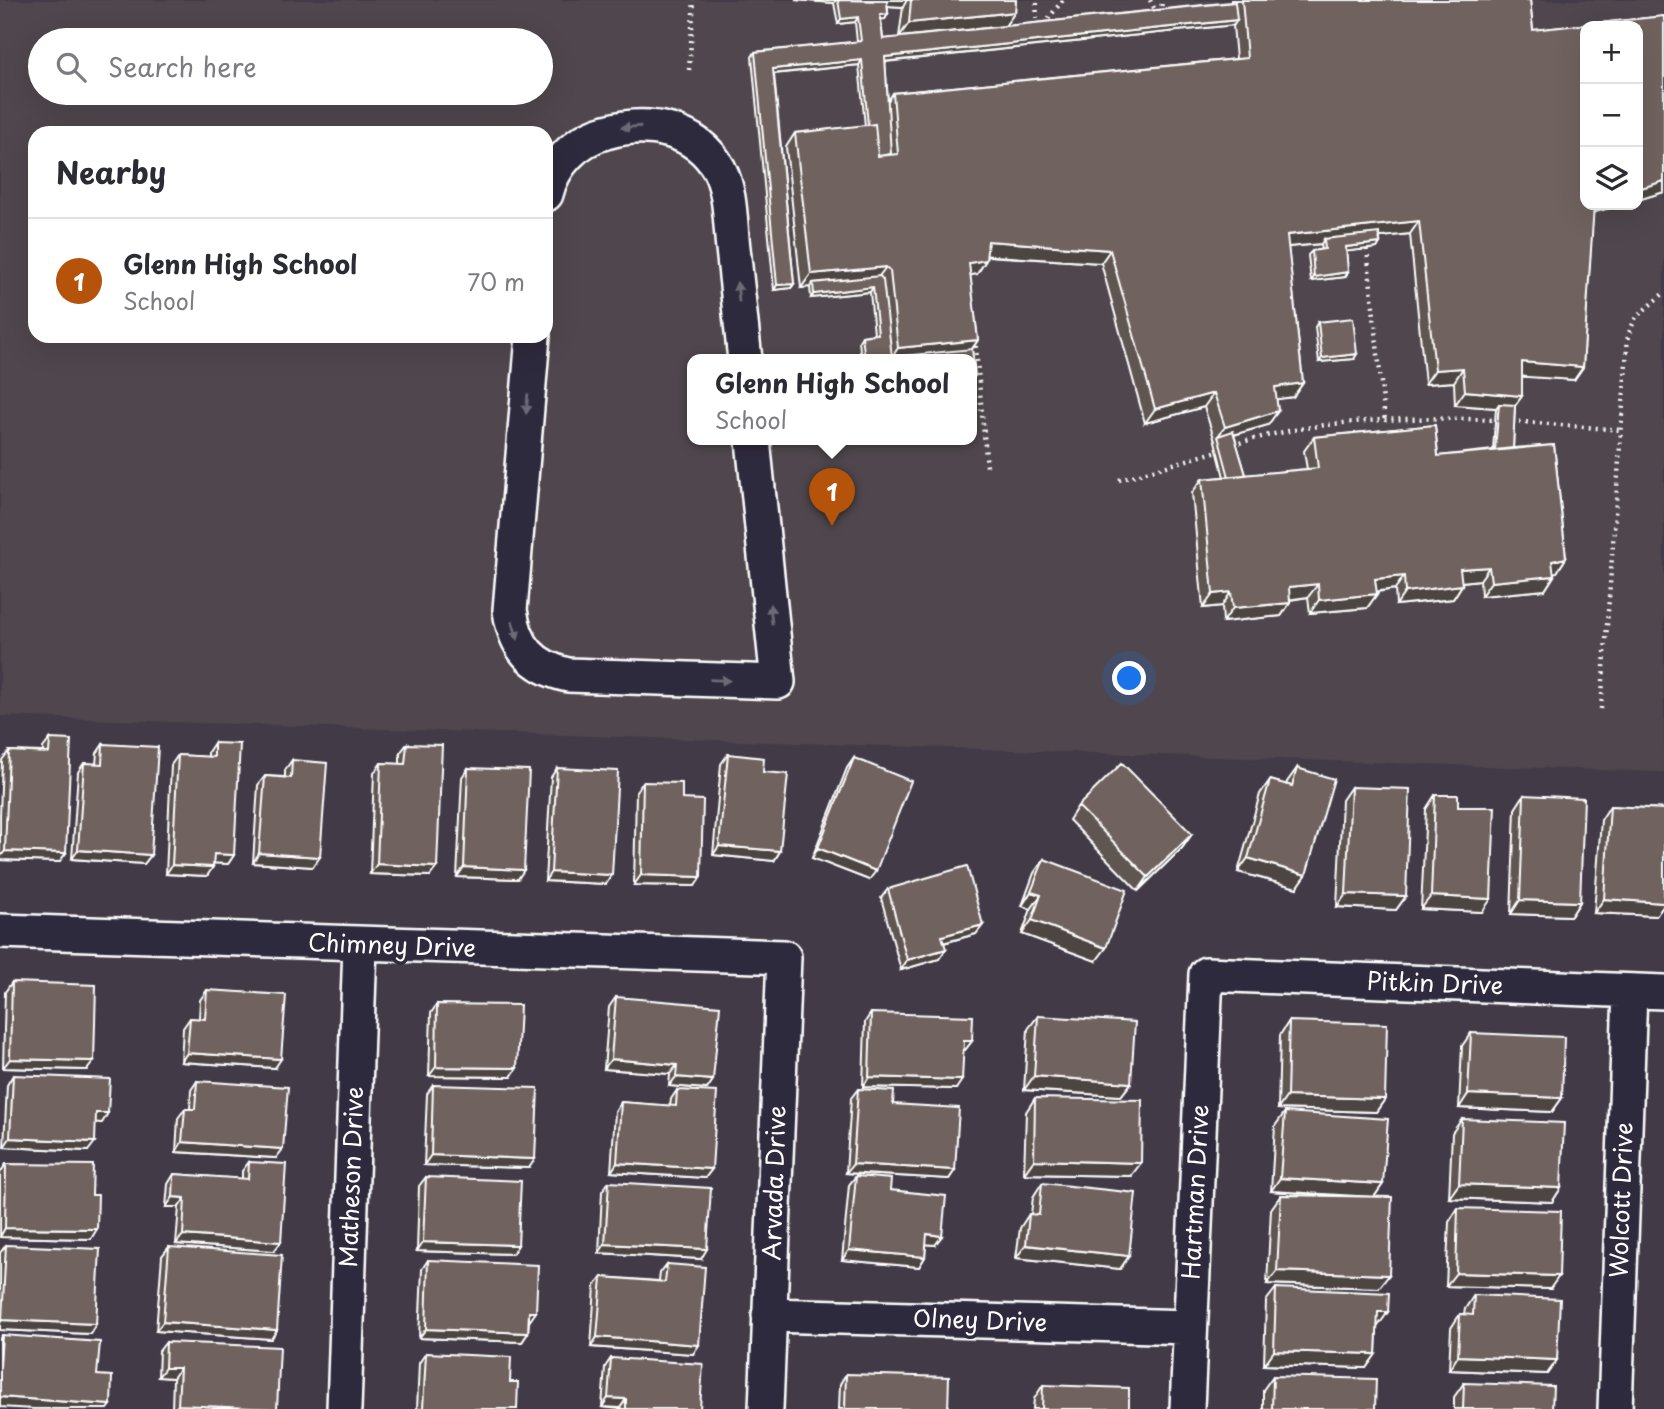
<!DOCTYPE html>
<meta charset="utf-8">
<style>
:root{--surface:#fff;--page:#f7f7f7;--text:#2b2b33;--muted:#7c7c81;--line:#e1e1e2;--accent:#b45309}
body{margin:0;font-family:"Playpen Sans",sans-serif;background:var(--page);color:var(--text)}
.controls{position:absolute;right:21px;top:21px;display:grid;overflow:hidden;border-radius:14px;box-shadow:0 7px 28px #0002}
.controls button{width:63px;height:63px;display:grid;place-items:center;padding:0;border:0;border-bottom:2px solid var(--line);background:var(--surface);color:var(--text);font:35px sans-serif}
.you{position:absolute;left:1130px;top:679px;width:24px;height:24px;margin:-18px;border:5px solid #fff;border-radius:50%;background:#1a73e8;box-shadow:0 0 0 10px #1a73e833}
.badge{display:grid;place-items:center;width:46px;height:46px;border-radius:50%;background:var(--accent);color:#fff;font-size:23px;font-weight:700}
.pin{position:absolute;translate:-50% -58px;filter:drop-shadow(0 2px 4px #0008)}
.pin::after{content:'';position:absolute;top:37px;width:24px;height:21px;background:inherit;clip-path:polygon(0 0,100% 0,50% 100%)}
.popup{position:absolute;left:687px;top:354px;width:290px;height:91px;box-sizing:border-box;display:grid;place-content:center;border-radius:14px;background:var(--surface);filter:drop-shadow(0 2px 5px #0005);font-size:23px;white-space:nowrap;color:var(--muted)}
.popup b{font-size:26px;color:var(--text)}
.popup::after{content:'';position:absolute;left:50%;top:100%;margin-left:-14px;border:14px solid transparent;border-top-color:var(--surface)}
.list{margin:0;padding:0;list-style:none}
h2{display:flex;justify-content:space-between;align-items:center;height:91px;margin:0;padding:0 28px;font-size:30px}
h2 small{font-size:23px;font-weight:400;color:var(--muted)}
.list li{display:grid;grid-template-columns:46px 1fr auto;gap:21px;align-items:center;box-sizing:border-box;height:126px;padding:0 28px;border-top:2px solid var(--line)}
.list b{display:block;font-size:26px;white-space:nowrap}
.list p{margin:0;font-size:23px;white-space:nowrap;color:var(--muted)}
.list em{font-size:23px;font-style:normal;color:var(--muted)}
.icon{flex:none;width:38px;height:38px;fill:none;stroke:currentColor;stroke-width:2;stroke-linecap:round;stroke-linejoin:round}
.map{position:relative;flex:none;width:1664px;height:1409px;overflow:hidden}
.search{position:absolute;background:var(--surface);box-shadow:0 7px 28px #0002;left:28px;top:28px;width:525px;height:77px;display:flex;align-items:center;gap:18px;box-sizing:border-box;padding:0 24px;border-radius:38px;color:var(--muted);font-size:26px}
.panel{position:absolute;background:var(--surface);box-shadow:0 7px 28px #0002;left:28px;top:126px;width:525px;height:217px;border-radius:21px}
.map>svg:first-child{display:block}
.built{fill:#50474e;fill-rule:evenodd}
.lines{fill:none;stroke-linecap:round;stroke-linejoin:round}
.minor-casing{stroke:#fff;stroke-width:38}
.path{stroke:#fff;stroke-width:4.5;stroke-dasharray:2 5;stroke-linecap:butt}
.minor{stroke:#2f2a3d;stroke-width:33}
.wall{fill:#5f5451;stroke:#fff;stroke-width:2;fill-rule:evenodd}
.shaded-wall{fill:#4e4542;stroke:#fff;stroke-width:2}
.building{fill:#6f625e;stroke:#fff;stroke-width:2}
.oneway{fill:#6d6a77}
.labels{text-anchor:middle;stroke-width:7;stroke-linejoin:round;paint-order:stroke}
.street-label{font-size:24px;fill:#fff;stroke:#2f2a3d}
</style>
<div class="map">
<svg width="1664" height="1409" viewBox="0 0 1664 1409">
<rect width="100%" height="100%" fill="#423b47"/>
<filter id="ink" filterUnits="userSpaceOnUse"><feTurbulence type="fractalNoise" baseFrequency=".0143" numOctaves="2"/><feDisplacementMap in="SourceGraphic" scale="14" xChannelSelector="R" yChannelSelector="G"/><feConvolveMatrix kernelMatrix="1 2 1 2 8 2 1 2 1" color-interpolation-filters="sRGB"/></filter>
<g filter="url(#ink)">
<!-- built -->
<path class="built" d="M0,0H1664V772L0,716ZM1585,26H1638V205H1585ZM40,40H541V93H40ZM35,133H546V336H35ZM692,360H972V440H692Z"/>
<g class="lines">
<defs>
<path id="minor" d="M546,194C553,164 576,140 606,132C647,120 696,128 719,169C731,192 730,222 733,248C737,285 741,322 745,360
M533,336L510,610C515,647 532,667 568,675L778,682L753,440
M0,931L784,957L766,1409
M769,1315L1190,1327
M344,1409L360,945
M1187,1409L1206,974L1664,992
M1615,1409L1630,992"/>
</defs>
<!-- minor casing -->
<use href="#minor" class="minor-casing"/>
<!-- path -->
<path class="path" d="M1150,0L1157,14
M1161,13L1162,0
M1044,24L1063,0
M1036,26L1037,0
M689,70L694,0
M1367,249L1385,421
M975,339L987,467
M1512,421L1621,430
M1233,445C1315,419 1409,416 1495,420
M1119,480L1218,451
M1601,709L1628,335L1636,317L1664,293"/>
<!-- minor -->
<use href="#minor" class="minor"/>
</g>
<!-- wall -->
<path class="wall" d="M795,0H1016L1015,12L1005,26L899,37L903,7L888,6V14L885,19H881L883,39L1231,2V0H1530L1533,30L1664,16V192L1638,200V26H1585V205H1620L1593,212L1583,367L1574,380L1522,376V396L1515,405L1513,448L1554,445L1566,558L1557,572H1554V576L1545,590L1481,596L1480,580L1462,582V585L1453,599L1396,605L1395,589L1377,592V594L1367,608L1310,613L1308,597L1290,600V603L1281,616L1223,622L1222,606L1203,608L1192,493L1202,479L1224,477L1215,441L1204,407L1145,423L1101,263L987,256L986,260L977,274L970,275L978,340L972,349L975,376L972,380V360H861L859,341L862,336L874,334L870,292L811,298L810,287L801,288L786,147L795,133L865,126L859,65L774,74L794,284L791,288L774,290L752,57L755,52L857,42L855,22L838,24L834,3ZM1233,25L1236,59L893,93L888,101L885,62ZM1410,234L1425,384L1454,382L1455,405L1496,408L1493,450L1438,456L1435,425L1314,437L1304,451L1307,469L1246,475L1234,435L1268,425L1278,411L1276,399L1293,397L1303,383L1288,247L1321,244L1322,250L1312,251L1308,255L1311,281L1345,277L1348,272L1346,251L1377,248L1380,243V237Z
M1318,322L1354,359L1319,362L1315,327Z
M50,739L66,853L59,862L0,860V815L2,760L9,751L43,752V748Z
M214,743L234,855L228,864L213,863L207,876L166,874L171,765L178,755L208,757V752Z
M103,744L151,855L144,864L72,859L78,772L84,763L96,764L97,753Z
M407,744L430,876L370,874L374,773L381,763L400,764V753Z
M728,754L763,772L780,851L774,861L713,855L721,764Z
M854,758L869,880L812,858L847,768Z
M292,760L313,867L253,863L258,785L265,776L285,777V770Z
M468,768L518,879L457,877L462,777Z
M557,768L612,875L606,884L545,881L551,777Z
M1297,768V888L1238,872L1260,794L1270,780L1286,785L1287,782Z
M643,782L682,799L695,886L634,885L636,792Z
M1351,787L1406,896L1396,910L1337,907L1342,800Z
M1435,795L1458,807L1482,912L1421,909L1426,809Z
M1524,795L1580,902L1571,916L1511,914L1515,809Z
M1078,806L1192,834L1182,848L1138,891L1069,820Z
M1610,806L1664,809V905L1656,916L1594,913L1601,820Z
M1044,859L1096,961L1022,934L1031,909L1022,906L1034,873Z
M888,889L983,925L976,934L944,943L939,959L901,970L881,898Z
M12,982L87,1070L3,1068L5,992Z
M207,990L275,1068L181,1062L183,1028L190,1018L199,1019L200,1000Z
M616,997L713,1080L707,1089L669,1086L670,1074L604,1069L609,1007Z
M437,1004L511,1077L429,1076L431,1013Z
M871,1013L972,1041L965,1050H963L956,1089L863,1087L865,1022Z
M1038,1016L1131,1083L1121,1096L1024,1090L1028,1029Z
M1289,1021L1385,1099L1376,1112L1278,1109L1280,1035Z
M1471,1033L1562,1098L1552,1112L1459,1108L1462,1046Z
M13,1075L102,1123L96,1122L88,1151L4,1147L7,1085Z
M197,1081L276,1158L176,1152L178,1118L185,1109H190L191,1090Z
M433,1085L529,1168L424,1165L427,1094Z
M858,1089L893,1104L955,1170L949,1179L846,1173L851,1098Z
M677,1090L712,1169L705,1178L611,1172L615,1112L621,1102L670,1106L671,1099Z
M1035,1098L1131,1176L1024,1174L1026,1112Z
M1285,1112L1383,1184L1374,1197L1379,1288L1267,1284L1271,1209L1281,1195L1365,1197L1271,1191L1275,1126Z
M1462,1119L1561,1188L1552,1202L1449,1198L1452,1133Z
M249,1162L274,1251L176,1244L179,1207H166L168,1184L174,1174L242,1179V1171Z
M6,1164L92,1195L91,1239L0,1237V1173Z
M856,1176L890,1190L935,1245L926,1244L925,1257L919,1267L842,1260L849,1185Z
M426,1177L518,1245L512,1254L417,1251L419,1186Z
M609,1182L701,1259L599,1253L602,1191Z
M1042,1183L1129,1256L1120,1269L1016,1258L1020,1228L1029,1214H1031L1033,1197Z
M1458,1208L1550,1289L1446,1286L1449,1222Z
M6,1245L96,1324L90,1334L0,1330V1253Z
M169,1247L277,1330L271,1339L156,1331L162,1256Z
M428,1260L529,1322L528,1333L522,1342L419,1338L422,1269Z
M667,1264L693,1354L591,1347L595,1286L602,1277L659,1281L660,1273Z
M1276,1288L1388,1312L1377,1326L1376,1354L1366,1368L1264,1365L1266,1301Z
M1474,1295L1557,1360L1547,1374L1449,1370L1451,1328L1460,1314H1464L1465,1309Z
M2,1335L97,1375L0,1407V1338Z
M166,1342L277,1409H172L173,1378L158,1377L159,1351Z
M426,1353L510,1382L517,1409H417L419,1363Z
M611,1358L700,1409H620L602,1407L605,1367Z
M846,1374L948,1409H839L840,1384Z
M1273,1376L1375,1409H1263V1390Z
M1464,1383L1552,1409H1454V1397Z
M1043,1385L1129,1409H1033L1034,1399Z"/>
<!-- shaded-wall -->
<path class="shaded-wall" d="M795,0H836L834,3Z
M838,0H907L903,7L839,3Z
M1015,12L1005,26L899,37L909,23Z
M888,14L885,19L877,20L880,15Z
M858,17L855,22L838,24L841,19Z
M1237,20L1234,25L881,62L885,57Z
M862,60L859,65L770,74L773,69Z
M1664,181V192L1638,200V189Z
M1591,205H1620L1585,215Z
M1419,221L1410,234L1325,243L1324,239L1321,244L1277,248L1287,235Z
M988,241L1110,250L1101,263L978,255Z
M1380,243L1377,248L1342,252L1346,247Z
M986,260L977,274L959,277L969,263Z
M886,267L876,280L813,283L810,287L801,288L811,274Z
M1348,272L1345,277L1311,281L1314,277Z
M794,284L791,288L774,290L777,285Z
M873,287L870,292L811,298L814,294Z
M978,340L969,353L890,360L898,348Z
M1357,354L1354,359L1319,362L1322,358Z
M1522,362L1583,367L1574,380L1513,376Z
M1463,368L1454,382L1425,384L1435,370Z
M1303,383L1293,397L1265,401L1275,387Z
M1465,391L1522,396L1512,410L1499,404L1496,408L1455,405Z
M1214,393L1204,407L1145,423L1155,409Z
M1278,411L1268,425L1219,439L1218,436L1225,427Z
M1566,558L1557,572L1542,574L1552,561Z
M1489,567L1480,580L1451,583L1460,569Z
M1404,576L1395,589L1366,593L1375,579Z
M1554,576L1545,590L1481,596L1491,582Z
M1318,584L1308,597L1279,601L1289,587Z
M1462,585L1453,599L1396,605L1405,592Z
M1231,592L1222,606L1203,608L1213,594Z
M1377,594L1367,608L1310,613L1319,600Z
M1290,603L1281,616L1223,622L1233,608Z
M1192,834L1182,848L1138,891L1148,877Z
M719,846L780,851L774,861L713,855Z
M818,848L876,871L869,880L812,858Z
M78,850L151,855L144,864L72,859Z
M5,851L66,853L59,862L0,860V857Z
M259,853L320,857L313,867L253,863Z
M214,854L234,855L228,864L207,863Z
M1248,858L1306,875L1297,888L1238,872Z
M377,864L437,867L430,876L370,874Z
M172,865L213,867L207,876L166,874Z
M464,867L524,870L518,879L457,877Z
M551,872L612,875L606,884L545,881Z
M641,875L701,877L695,886L634,885Z
M1031,892L1041,895L1031,909L1022,906Z
M1346,894L1406,896L1396,910L1337,907Z
M1431,896L1491,899L1482,912L1421,909Z
M1604,899L1664,903V905L1656,916L1594,913Z
M1520,900L1580,902L1571,916L1511,914Z
M1032,920L1106,948L1096,961L1022,934Z
M983,925L976,934L935,945L942,936Z
M946,949L939,959L901,970L907,960Z
M964,1041H972L965,1050H957Z
M187,1053L281,1059L275,1068L181,1062Z
M10,1059L94,1061L87,1070L3,1068Z
M611,1059L677,1065L670,1074L604,1069Z
M436,1067L517,1068L511,1077L429,1076Z
M1034,1076L1131,1083L1121,1096L1024,1090Z
M676,1077L713,1080L707,1089L669,1086Z
M869,1077L962,1080L956,1089L863,1087Z
M1468,1094L1562,1098L1552,1112L1459,1108Z
M1287,1096L1385,1099L1376,1112L1278,1109Z
M96,1113H108L102,1123L89,1122Z
M10,1138L95,1142L88,1151L4,1147Z
M182,1142L283,1149L276,1158L176,1152Z
M431,1155L535,1159L529,1168L424,1165Z
M1034,1160L1141,1163L1131,1176L1024,1174Z
M617,1163L712,1169L705,1178L611,1172Z
M853,1164L955,1170L949,1179L846,1173Z
M1280,1178L1383,1184L1374,1197L1271,1191Z
M1459,1184L1561,1188L1552,1202L1449,1198Z
M173,1197L185,1198L179,1207H166Z
M5,1228L97,1229L91,1239L0,1237Z
M927,1234L942,1236L935,1245L921,1244Z
M183,1235L281,1242L274,1251L176,1244Z
M423,1242L518,1245L512,1254L417,1251Z
M605,1244L707,1249L701,1259L599,1253Z
M1026,1245L1129,1256L1120,1269L1016,1258Z
M849,1250L925,1257L919,1267L842,1260Z
M1277,1271L1389,1275L1379,1288L1267,1284Z
M1456,1273L1559,1276L1550,1289L1446,1286Z
M529,1312H536L529,1322Z
M1378,1312H1388L1378,1326H1368Z
M2,1320L96,1324L90,1334L0,1330V1323Z
M163,1322L277,1330L271,1339L156,1331Z
M426,1329L528,1333L522,1342L419,1338Z
M597,1337L699,1345L693,1354L591,1347Z
M1274,1351L1376,1354L1366,1368L1264,1365Z
M1458,1356L1557,1360L1547,1374L1449,1370Z
M165,1368H180L173,1378L158,1377Z
M0,1397L111,1405L108,1409H34L0,1407Z
M608,1398L626,1399L620,1408L602,1407Z
M178,1405L269,1409H175Z"/>
<!-- building -->
<path class="building" d="M838,0L887,1L888,14L880,15L883,39L1235,2L1237,20L885,57L891,154L878,156L875,124L868,125L862,60L773,69L794,284L777,285L755,52L861,41L858,17L841,19Z
M911,0H1016L1015,12L909,23Z
M1242,0H1530L1533,30L1664,16V181L1638,189V26H1585V205H1594L1583,367L1522,362V396L1465,391L1463,368L1435,370L1419,221L1287,235L1303,383L1275,387L1278,411L1225,427L1214,393L1155,409L1110,250L988,241L986,260L969,263L978,340L898,348L890,271L886,267L811,274L795,133L875,124L878,156L898,154L893,93L1247,58Z
M1379,233L1380,243L1346,247L1348,272L1314,277L1312,251L1325,249L1324,239Z
M880,276L883,280L892,357L972,349L975,376H972V360H865L862,336L878,334L873,287L814,294L813,283Z
M1353,318L1357,354L1322,358L1318,322Z
M1499,404L1515,405L1513,448L1495,450Z
M1435,425L1438,456L1554,445L1566,558L1552,561L1554,576L1491,582L1489,567L1460,569L1462,585L1405,592L1404,576L1375,579L1377,594L1319,600L1318,584L1289,587L1290,603L1233,608L1231,592L1213,594L1202,479L1318,468L1314,437Z
M1233,431L1246,475L1229,477L1218,436Z
M50,739L71,740L66,853L5,851L9,751L49,753Z
M214,743L240,744L234,855L214,854L213,867L172,865L178,755L214,757Z
M103,744L158,747L151,855L78,850L84,763L102,764Z
M407,744L442,745L437,867L377,864L381,763L405,764Z
M728,754L764,758L763,772L788,774L780,851L719,846Z
M854,758L911,781L876,871L818,848Z
M292,760L327,763L320,857L259,853L265,776L291,778Z
M1122,763L1192,834L1148,877L1078,806Z
M468,768L529,770L524,870L464,867Z
M557,768L618,771L612,875L551,872Z
M1297,768L1334,779L1306,875L1248,858L1270,780L1292,786Z
M643,782L682,783V799L703,800L701,877L641,875Z
M1351,787L1410,789L1406,896L1346,894Z
M1435,795H1458V807H1495L1491,899L1431,896Z
M1524,795L1584,798L1580,902L1520,900Z
M1610,806L1664,809V903L1604,899Z
M1044,859L1127,890L1106,948L1032,920L1041,895L1031,892Z
M967,866L983,925L942,936L946,949L907,960L888,889Z
M12,982L96,985L94,1061L10,1059Z
M207,990L286,995L281,1059L187,1053L190,1018L205,1019Z
M616,997L720,1006L713,1080L676,1077L677,1065L611,1059Z
M437,1004L520,1005L517,1068L436,1067Z
M871,1013L973,1016L972,1041H964L962,1080L869,1077Z
M1038,1016L1135,1022L1131,1083L1034,1076Z
M1289,1021L1387,1024L1385,1099L1287,1096Z
M1471,1033L1564,1037L1562,1098L1468,1094Z
M13,1075L110,1079L108,1113H96L95,1142L10,1138Z
M197,1081L288,1087L283,1149L182,1142L185,1109H195Z
M433,1085L538,1088L535,1159L431,1155Z
M858,1089L894,1091L893,1104L959,1108L955,1170L853,1164Z
M677,1090L717,1092L712,1169L617,1163L621,1102L676,1106Z
M1035,1098L1142,1100L1141,1163L1034,1160Z
M1285,1112L1388,1119L1383,1184L1280,1178Z
M1462,1119L1564,1123L1561,1188L1459,1184Z
M249,1162L286,1164L281,1242L183,1235L185,1198L173,1197L174,1174L248,1179Z
M6,1164L93,1165L92,1195H98L97,1229L5,1228Z
M856,1176L891,1179L890,1190L946,1196L942,1236L927,1234L925,1257L849,1250Z
M426,1177L521,1181L518,1245L423,1242Z
M609,1182L711,1188L707,1249L605,1244Z
M1042,1183L1136,1193L1129,1256L1026,1245L1029,1214L1039,1215Z
M1281,1195L1392,1197L1389,1275L1277,1271Z
M1458,1208L1561,1211L1559,1276L1456,1273Z
M6,1245L100,1249L96,1324L2,1320Z
M169,1247L282,1255L277,1330L163,1322Z
M428,1260L538,1265L536,1312H529L528,1333L426,1329Z
M667,1264L705,1267L699,1345L597,1337L602,1277L665,1282Z
M1276,1288L1389,1293L1388,1312H1378L1376,1354L1274,1351Z
M1474,1295L1560,1299L1557,1360L1458,1356L1460,1314L1473,1315Z
M2,1335L100,1342L97,1375L112,1376L111,1405L0,1397V1367Z
M166,1342L280,1347L277,1409L178,1405L180,1368H165Z
M426,1353L511,1357L510,1382H518L517,1409H423Z
M611,1358L703,1364L700,1409H626V1399L608,1398Z
M846,1374L949,1377L948,1409H845Z
M1273,1376L1376,1379L1375,1409H1272Z
M1464,1383L1553,1386L1552,1409H1463Z
M1043,1385L1129,1388V1409H1042Z"/>
<!-- one-way arrows -->
<defs><path id="oneway-solid" d="M-6-.8H1V-3.2L6.5 0L1 3.2V.8H-6Z" transform="scale(1.75)"/></defs>
<g class="oneway">
<use href="#oneway-solid" transform="translate(631 127) rotate(176)"/>
<use href="#oneway-solid" transform="translate(738 292) rotate(-96)"/>
<use href="#oneway-solid" transform="translate(527 404) rotate(95)"/>
<use href="#oneway-solid" transform="translate(771 614) rotate(-96)"/>
<use href="#oneway-solid" transform="translate(515 630) rotate(73)"/>
<use href="#oneway-solid" transform="translate(720 680) rotate(2)"/>
</g>
</g>
<g class="labels">
<!-- street labels -->
<g class="street-label">
<text transform="translate(392 946) rotate(2)" y="8">Chimney Drive</text>
<text transform="translate(1435 984) rotate(2)" y="8">Pitkin Drive</text>
<text transform="translate(352 1177) rotate(-88)" y="8">Matheson Drive</text>
<text transform="translate(775 1183) rotate(-88)" y="8">Arvada Drive</text>
<text transform="translate(1196 1192) rotate(-87)" y="8">Hartman Drive</text>
<text transform="translate(1622 1200) rotate(-88)" y="8">Wolcott Drive</text>
<text transform="translate(980 1321) rotate(2)" y="8">Olney Drive</text>
</g>
</g>
</svg>
<div class="controls">
<button>+</button>
<button>−</button>
<button><svg class="icon" aria-label="layers" viewBox="0 0 24 24"><path d="M12 4l9 5-9 5-9-5zM3 14l9 5 9-5"/></svg></button>
</div>
<div class="you"></div>
<div class="pin badge" style="left:832px;top:526px">1</div>
<div class="popup"><b>Glenn High School</b>School</div>
<div class="search"><svg class="icon" aria-label="search" viewBox="0 0 24 24"><circle cx="10" cy="10" r="6"/><path d="M15 15l6 6"/></svg>Search here</div>
<section class="panel">
<h2>Nearby<small></small></h2>
<ul class="list">
<li><span class="badge">1</span><div><b>Glenn High School</b><p>School</p></div><em>70 m</em></li>
</ul>
</section>
</div>
